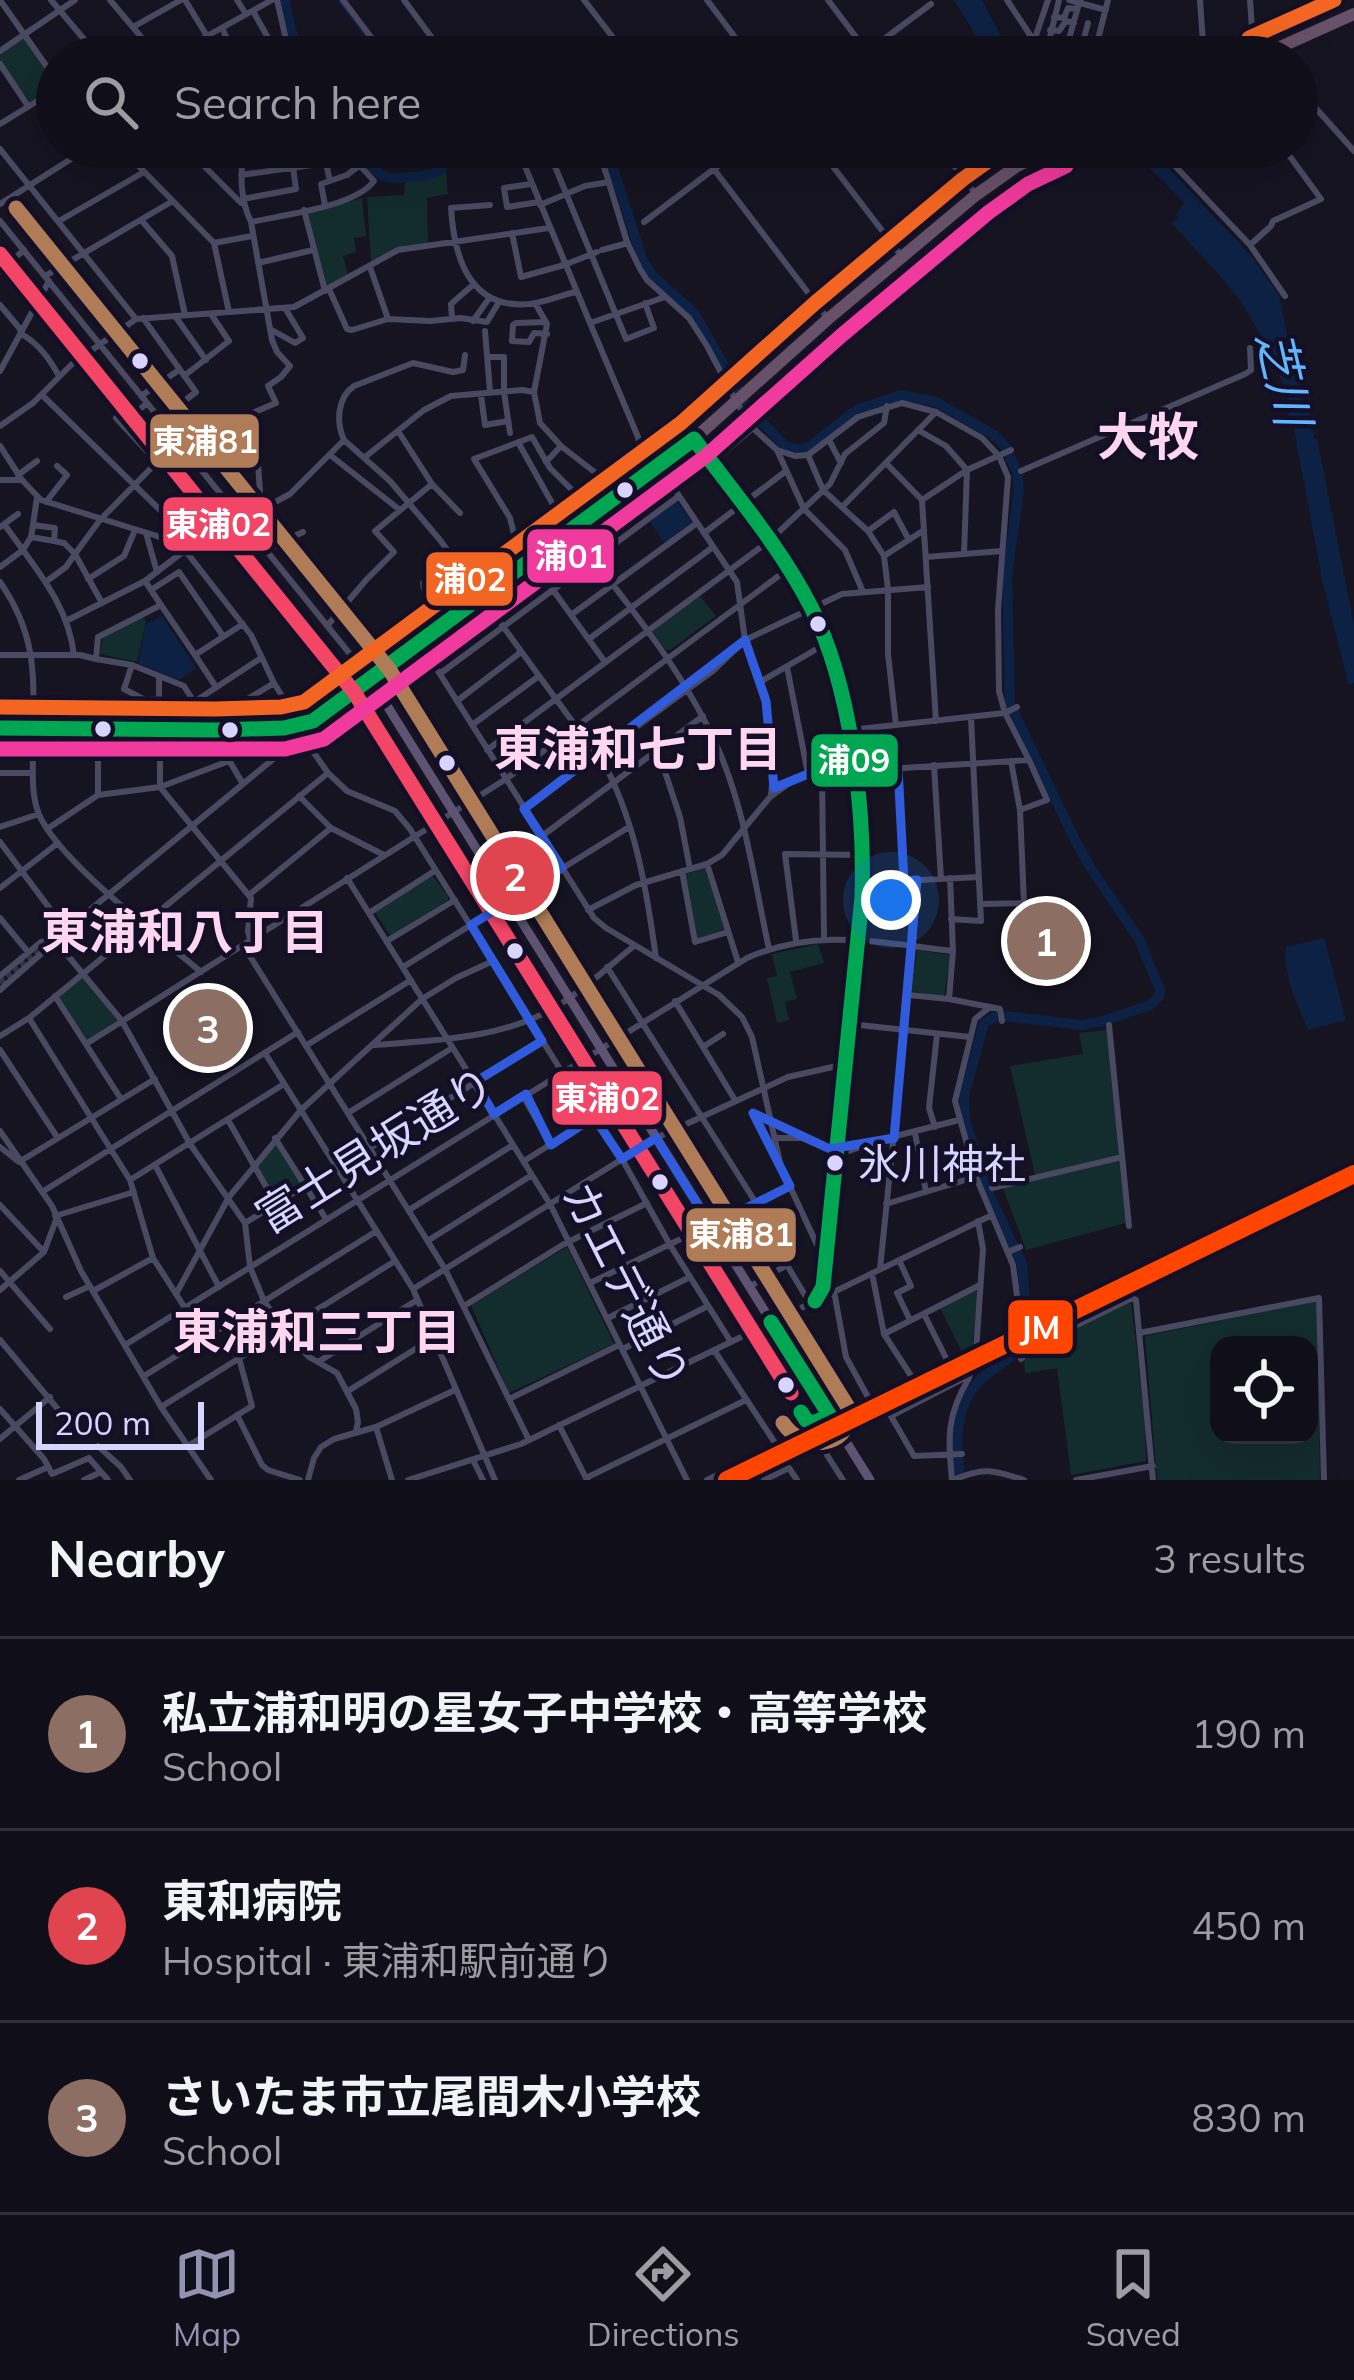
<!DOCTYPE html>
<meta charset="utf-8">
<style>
:root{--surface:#100f19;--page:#191822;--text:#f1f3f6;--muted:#9c9ca2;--line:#302f38;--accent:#9591b1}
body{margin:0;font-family:Mulish,"Noto Sans JP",sans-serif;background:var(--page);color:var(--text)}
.controls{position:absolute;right:36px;bottom:36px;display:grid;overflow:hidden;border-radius:24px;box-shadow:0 12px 48px #0002}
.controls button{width:108px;height:108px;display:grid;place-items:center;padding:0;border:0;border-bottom:3px solid var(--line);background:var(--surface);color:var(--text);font:60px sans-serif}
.scale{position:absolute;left:36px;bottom:30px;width:168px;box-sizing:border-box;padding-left:12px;border:6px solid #d9d4ff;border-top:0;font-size:33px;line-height:42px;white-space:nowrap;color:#d9d4ff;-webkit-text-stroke:9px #130f26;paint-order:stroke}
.you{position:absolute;left:891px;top:900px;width:42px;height:42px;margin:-30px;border:9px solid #fff;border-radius:50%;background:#1a73e8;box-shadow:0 0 0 18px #1a73e833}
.badge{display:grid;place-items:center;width:78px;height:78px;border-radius:50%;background:var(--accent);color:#fff;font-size:39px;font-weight:700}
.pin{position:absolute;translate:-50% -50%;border:6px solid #fff;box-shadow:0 3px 12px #0006}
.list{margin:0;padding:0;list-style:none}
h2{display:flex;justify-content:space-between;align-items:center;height:156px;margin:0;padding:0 48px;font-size:51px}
h2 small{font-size:39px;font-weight:400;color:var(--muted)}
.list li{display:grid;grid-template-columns:78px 1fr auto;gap:36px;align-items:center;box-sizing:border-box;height:192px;padding:0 48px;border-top:3px solid var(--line)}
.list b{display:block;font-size:45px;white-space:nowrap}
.list p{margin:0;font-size:39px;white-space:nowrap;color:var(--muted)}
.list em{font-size:39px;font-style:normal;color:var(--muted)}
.icon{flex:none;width:66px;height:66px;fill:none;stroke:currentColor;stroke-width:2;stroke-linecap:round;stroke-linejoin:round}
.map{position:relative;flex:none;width:1354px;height:1480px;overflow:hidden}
.search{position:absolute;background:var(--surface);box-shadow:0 12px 48px #0002;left:36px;right:36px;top:36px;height:132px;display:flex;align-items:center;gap:30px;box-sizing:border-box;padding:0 42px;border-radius:66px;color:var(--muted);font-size:45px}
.sheet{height:732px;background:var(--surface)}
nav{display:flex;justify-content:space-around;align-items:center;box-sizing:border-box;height:168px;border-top:3px solid var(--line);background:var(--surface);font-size:33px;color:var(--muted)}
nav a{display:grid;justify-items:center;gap:6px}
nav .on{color:var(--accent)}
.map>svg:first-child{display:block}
.green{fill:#132c2d;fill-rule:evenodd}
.water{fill:#0d2144}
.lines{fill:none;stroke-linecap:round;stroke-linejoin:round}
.stream{stroke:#0d2144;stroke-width:3}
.river{stroke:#0d2144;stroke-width:10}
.minor-tunnel{stroke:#333142;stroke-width:6;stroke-dasharray:6 3;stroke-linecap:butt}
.minor{stroke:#4a4962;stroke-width:6}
.major{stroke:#5e5373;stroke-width:9}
.highway{stroke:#67516a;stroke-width:12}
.bus-1-casing{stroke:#130f26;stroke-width:24}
.bus-2-casing{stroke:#130f26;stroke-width:24}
.bus-3-casing{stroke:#130f26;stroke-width:24}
.bus-4-casing{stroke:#130f26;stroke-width:24}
.bus-5-casing{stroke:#130f26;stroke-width:24}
.bus-1{stroke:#00a651;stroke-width:15}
.bus-2{stroke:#f34667;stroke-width:15}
.bus-3{stroke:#b07c57;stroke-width:15}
.bus-4{stroke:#f13a9d;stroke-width:15}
.bus-5{stroke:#f26522;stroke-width:15}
.rail-1-casing{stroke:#130f26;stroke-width:27}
.rail-1{stroke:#ff4500;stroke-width:18}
.marked{fill:none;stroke:#305bdc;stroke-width:9;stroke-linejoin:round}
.bus-dot{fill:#d9d4ff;stroke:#130f26;stroke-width:4.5}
.labels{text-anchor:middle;stroke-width:9;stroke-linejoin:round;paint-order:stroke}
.bus-label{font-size:42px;fill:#d9d4ff;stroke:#130f26;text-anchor:start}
.street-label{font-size:45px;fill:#d9d4ff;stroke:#130f26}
.water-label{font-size:48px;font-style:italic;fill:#62b6ff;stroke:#130f26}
.neighbourhood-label{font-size:48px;font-weight:bold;fill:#ffd6f0;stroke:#130f26}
.quarter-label{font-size:51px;font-weight:bold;fill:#ffd6f0;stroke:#130f26}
.line-badge{stroke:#130f26;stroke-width:4.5}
.badge-label{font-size:33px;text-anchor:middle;font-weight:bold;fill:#fff}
</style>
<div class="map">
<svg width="1354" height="1480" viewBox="0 0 1354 1480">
<rect width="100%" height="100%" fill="#161421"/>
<!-- green -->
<path class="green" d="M23,39H26L56,84L30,102L0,61V54Z
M446,171L448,194L427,198L428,243L402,248L371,263L367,197L404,195L405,181L426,180Z
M362,198L366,236L354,238L356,252L343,256L348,275L326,287L307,213Z
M700,596L716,616L670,650H666L652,631Z
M143,617L146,622L137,662L100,654L103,637Z
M705,868L725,929L696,939L684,875Z
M432,875L448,896V900L390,936L375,912Z
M818,944L824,963L790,972L797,999L785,1002L789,1020L777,1023L767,978L777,976L772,954Z
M917,950L950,955L944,997L911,991Z
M83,978L116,1019V1021L88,1040H85L59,999V995Z
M1107,1030L1120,1154L1035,1175L1010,1066L1083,1054L1079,1033Z
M276,1144L301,1183L275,1199L257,1166Z
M1120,1160L1126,1223L1026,1250L1003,1188Z
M567,1247L614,1344L509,1393L471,1305Z
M975,1290L978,1293L972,1350L963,1354L940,1308Z
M1131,1301L1145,1423L1146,1461L1071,1475L1057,1368L1027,1373L1025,1372L1024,1359L1038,1347Z
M1317,1301L1320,1480H1157L1145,1336ZM1219,1345H1309V1435H1219Z"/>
<!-- water -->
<path class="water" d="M954,0H982L1012,57H989Z
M1128,147H1147L1158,157L1252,257L1279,295L1291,353L1297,366L1301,402L1306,405L1313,427L1310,431L1315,432L1313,437L1317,439L1354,625V683L1349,685L1323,584L1293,424L1291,420L1286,419C1295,402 1283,381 1274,367H1267L1266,365L1273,363L1271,356L1267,354C1254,313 1227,282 1197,251C1188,242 1181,231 1171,223L1179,218L1176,215L1184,202Z
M676,501L692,520L691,523L665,543L650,522Z
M162,616L196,668L179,680L138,663L146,624Z
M1324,938L1346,1020L1308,1030C1298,1005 1282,974 1286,947Z"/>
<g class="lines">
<!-- stream -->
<path class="stream" d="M339,0L381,56"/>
<!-- river -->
<path class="river" d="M284,0L298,57
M354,147C362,156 371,168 381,175C391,180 400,178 410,177C433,176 447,172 451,147
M606,147L643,261L653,276L694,313L749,409L785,446L801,450L812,445L858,409L902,395L936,402L994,435L1005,446L1017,472L1019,490L1007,575L1010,704L1075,840L1090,867L1139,939L1160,990L1159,997L1150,1005L1103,1021L1082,1025L1004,1016L995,1017L984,1023L964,1096L965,1119L984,1183L1022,1264L1026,1312L1023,1331
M960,1480C956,1442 952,1409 981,1379C993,1368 1008,1362 1017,1348"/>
<!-- minor-tunnel -->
<path class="minor-tunnel" d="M0,983L46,946"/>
<!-- minor -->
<path class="minor" d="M0,0L57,81
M51,0L99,57
M110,0L158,57
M185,0L207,36
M237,0L246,14
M277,0L290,57
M343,0L386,57
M404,0L446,57
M584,0L628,57
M707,0L750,57
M828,0L871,57
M1007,0L1034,41
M1059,0L1050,37L1056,48L1077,57
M1069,0L1106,10
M1200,0L1204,57
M1250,0L1254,57
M253,11L276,52
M1054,17L1064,18L1068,8L1077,9
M133,27L181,0
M222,28L236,57
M1050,30L1059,31L1066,21L1074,23
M0,51L75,0
M1065,53L1080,0
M169,57L272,0
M267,57L287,46
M860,57L931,4
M1046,57L1034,41L1048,0
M1079,57L1088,23
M1089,57L1096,47L1108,0
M1233,57L1253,48
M0,64L28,106
M1297,87L1354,151
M0,124L57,89
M120,147L214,243L229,312
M185,147L241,203
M267,147V149L282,147
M467,147L465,158L469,159L503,147
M517,147L590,323L665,297
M547,147L626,339L654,328L645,303
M598,147L627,242L640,269L647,280L689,318L707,346L737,403L755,430L777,450L795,456L808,455L858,417L902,403L936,412L982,438L999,456L1008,477L998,610L999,691L1005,713L1029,760L1047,800L1020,810
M697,147L828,319
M818,147L900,254
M940,147L974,192
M1157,147L1250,245L1285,296
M0,149L136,319
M241,175L326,163L330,181
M531,184L504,188L507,207L539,202
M243,199L296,189L293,167
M0,204L90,147
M325,205L321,184L347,175L360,165
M490,205L451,208C454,257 469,310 530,304C545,302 561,295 576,292
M540,205L585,186L609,182
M304,210L325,291
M0,221L371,680
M59,221L144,172
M142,221L172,256L185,315
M251,222C283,215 355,207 374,181L343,147
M644,222L743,147
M512,233L521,277L564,265L597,252
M214,243L252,236
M1250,245L1271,226L1273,221L1321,199L1283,147
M602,250L628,243
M258,263L313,250
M370,267L388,319
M0,271L24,250
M45,276L171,202
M329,289L347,329L352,330L388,319L430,321L461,318L487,322L499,302
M535,303L547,324L534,392L540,423L561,446L597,474L610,480H634
M0,305L21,330
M175,316L206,360
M143,318L196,392L161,419
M452,318L451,304L474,284
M473,321L490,297
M546,322L516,323L513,325L512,341L529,342L534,333L547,334
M590,323L638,437L645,476
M270,329L295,343L303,338L285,308
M485,331L490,392
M20,333C39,344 49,358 59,376
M465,355L463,370L453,372L413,363L354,386C337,398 336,422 344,440L390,481L440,540L607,769C637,829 647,893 656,958
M489,357H504V392L510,433
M0,371L49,281
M184,376L229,341L211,314
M42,395L196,545
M481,395L485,425L508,421
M141,396L179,370
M121,413L116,418L157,462L162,463L184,449
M243,417L276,403L268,386L281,377L290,366L277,352L272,340L251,222C239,197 241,174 243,147
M123,424L147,403
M0,426L33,403L72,364L136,319L294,307L398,250L549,228
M918,430L946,446L967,470L964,554
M398,431L432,484L460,513
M695,440C734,494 781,547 811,607C841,667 850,730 857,795C860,829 864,862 862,897L823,1287L815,1301
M829,440L841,463
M518,442L567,530L572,532C623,598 681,667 716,744C745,808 754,880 769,949
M141,445L165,426
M0,446L22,480L41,500L157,536L188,554L251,635L274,683L301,726L305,740L328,773L347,791L395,811L410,829L562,1072L622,1159L670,1245L731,1342
M185,450L211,433L208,424L240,413L258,463L261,507
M777,450L804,509L845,550L863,592
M330,455L400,510
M808,455L823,490L868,531L884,556L888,589V654L896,725
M365,457L424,410L451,396L522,390L534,392
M546,462L561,446
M711,463L753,428
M886,463L922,500L936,721
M659,466L737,582L745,640L766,701L773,776L771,794
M1021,471L1245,374L1251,370L1250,348
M18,475L37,461
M0,480H22
M37,497L33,525L55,528L54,541L64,543L75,554L100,520L157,462
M922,500L967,470L1011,450
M46,502L67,475L57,466
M842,507L936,412
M4,524L23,550L31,537L33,525
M0,527L18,514
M375,531L432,484
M868,531L894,512L909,540
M146,533L157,572
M704,533L786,471
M31,537L54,541
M266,550L303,532
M188,554L197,544L290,494L343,441
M534,554L520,547L516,542L510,518L474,459L532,437L550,468L575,493L588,514
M884,556L924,530
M926,557L1002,551
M0,567L23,550C47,583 69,613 74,655
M437,571L464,606
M88,579L124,556L135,530
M47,581L66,567L75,554L102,603
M145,581L161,605
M0,582C40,640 33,681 33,748C33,769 31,792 38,812C55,858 161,938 201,972
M151,590L179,572L223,636
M553,590L605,662
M571,615L697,523
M447,619L424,589L423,583L453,558
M66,621L145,581L184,551
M327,626L367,579L394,552L375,531
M589,639L713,547
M421,644L594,918L606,928L719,995L742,1017L752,1037L781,1167L818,1247L826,1254
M0,655H80L96,659L98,637L161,605L195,655L243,624
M195,655L216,687
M96,659L132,665L184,686L204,718L218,717L274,683
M132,665L124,689L145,700L159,699
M787,667L808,774
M441,673L679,496
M159,676V709
M760,682L827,643
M457,701L521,652
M194,702L261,658
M472,725L539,676
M850,730L1005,713L1017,707
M160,731V787L251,898L248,931L250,939
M98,732V795
M213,733L243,784
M487,750L769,541L830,484L845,454L884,423L887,406
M658,751L680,817L690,869
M934,765L941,879
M898,768L904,881
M0,773H33
M822,774L824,938
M299,796L331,828L384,855
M524,809L714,670L745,640L842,594L928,587
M0,827L39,814
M47,829L98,795L160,787L229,761
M542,836L703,716
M0,842L65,929
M707,864L738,962
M682,871L695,942L728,932
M347,878L550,1204L687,1480
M863,883L979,877
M0,888L58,843
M249,895L331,828
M980,904L1024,903L1020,810L1011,761
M588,910L636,885L707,864L722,855L770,797L792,781L808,774L1029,760
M369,913L436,870
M0,918L28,952
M951,919L981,921L971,718
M54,939L122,1021L190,1144L245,1223L250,1267L264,1301L284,1330L309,1357L337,1373L356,1409L358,1422L356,1431
M796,940L785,854L863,855
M387,941L455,900
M243,945L445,1269L529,1440
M46,946L294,742
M403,967L629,827
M607,967L756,1203
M0,976L41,942L51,940
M0,990L49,947
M909,995L949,999L1000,1009L1002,1021
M55,996L121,1099
M949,999L953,951L950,878
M675,1001L735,1100
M29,1018L130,1180L153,1258L185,1308
M850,1024L970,1037
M1109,1025L1129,1226
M0,1036L29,1018L328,773
M86,1044L506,779L788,569
M307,1045L411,980
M374,1045C437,1040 504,1039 559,1005C586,988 610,965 634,946
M703,1047L723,1034
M0,1050L57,1137
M265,1053L413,1289L495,1480
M523,1096L551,1145
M348,1113L452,1048
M228,1120L276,1204
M935,1127L929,1108L937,1034
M0,1131L52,1206L81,1271L161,1407L211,1480
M915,1133L926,1192
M275,1138L326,1219
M775,1138H802L823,1147L849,1151L880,1140L959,1120
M0,1147L19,1162L155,1079
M370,1148L543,1040
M524,1161L594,1117
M155,1165L219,1287
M130,1180L284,1084
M992,1188L1122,1157
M42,1192L298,1032
M886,1204L975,1177
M0,1205L44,1252
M409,1210L513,1145
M55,1216L134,1192
M245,1223L305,1186
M429,1240L532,1175
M1008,1252L1020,1247
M899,1260L911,1286L897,1293L910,1320
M880,1269L913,947L917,880
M0,1271L50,1329
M872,1273L884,1334L915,1382
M590,1283L790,1186
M749,1287L787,1265L809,1302
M413,1289L656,1138L788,1077L846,1064
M0,1290L44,1252L56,1220
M93,1291L153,1258
M834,1291L846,1357L869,1399L915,1382L1012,1334L1019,1311L1013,1265L976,1177L955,1101L975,1019L990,1007
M176,1294L229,1197L301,1110L422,999L456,978L493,961
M66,1297L90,1286
M464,1306L564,1244L647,1203
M924,1314L949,1364
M608,1318L690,1277
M1139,1333L1319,1298L1324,1480
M884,1334L980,1285
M0,1340L77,1432
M125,1345L747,958C818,927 879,943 953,951
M623,1349L708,1306
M976,1352L983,1249L978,1221
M1021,1359L1034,1346L1132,1298L1136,1300L1153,1480
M318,1362L417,1300
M144,1376L375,1232
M804,1376L795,1382L791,1392L806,1420L817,1423L830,1416
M792,1389H804L821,1414V1421
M348,1391L433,1338
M509,1399L619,1345
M161,1407L395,1261
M0,1409L44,1459L52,1474L89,1458L108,1480
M237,1415L262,1465L268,1470L300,1480
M559,1425L587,1480
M376,1427L392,1480
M0,1439L50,1397
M98,1446L121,1467L130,1480
M188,1446L252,1406L239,1358
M962,1454L914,1456L891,1416L970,1375
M473,1460L483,1480
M586,1478L746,1400
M19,1480L48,1467
M84,1480L101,1472
M308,1480L314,1458L321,1447L334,1439L376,1427L455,1390
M408,1480L521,1444L990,1216
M707,1480L777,1446L714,1350
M764,1480L789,1468L797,1480
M843,1480L827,1455L828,1451L846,1441
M952,1480C948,1438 946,1416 969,1378
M953,1480C984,1467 993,1470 1024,1480
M1076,1480L1153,1466"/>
<!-- major -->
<path class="major" d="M371,680L870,1480"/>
<!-- highway -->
<path class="highway" d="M1258,57L1354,14
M0,728L216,730L284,728L313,721L694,439L828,319L976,195L1017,166L1057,147"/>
<defs>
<path id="bus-1" d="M694,439C734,493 780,546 811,607C851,686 865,808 862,897L823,1287L815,1301
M0,728L216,730L284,728L313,721L694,439
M771,1322L830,1416L813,1423L806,1420L801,1412"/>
<path id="bus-2" d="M0,254L354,692L791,1393"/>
<path id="bus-3" d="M16,208L389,669L851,1412C848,1449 802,1452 783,1423"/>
<path id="bus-4" d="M0,749H285L324,739L706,456L842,335L989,212L1028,184L1066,166"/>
<path id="bus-5" d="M1249,38L1334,0
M0,707L216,709L281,707L304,702L681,423L815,303L963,179L1008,147"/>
</defs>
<!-- bus-1 casing -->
<use href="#bus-1" class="bus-1-casing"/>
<!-- bus-2 casing -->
<use href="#bus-2" class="bus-2-casing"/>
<!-- bus-3 casing -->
<use href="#bus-3" class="bus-3-casing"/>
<!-- bus-4 casing -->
<use href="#bus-4" class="bus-4-casing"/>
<!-- bus-5 casing -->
<use href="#bus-5" class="bus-5-casing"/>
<!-- bus-1 -->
<use href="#bus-1" class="bus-1"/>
<!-- bus-2 -->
<use href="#bus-2" class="bus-2"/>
<!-- bus-3 -->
<use href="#bus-3" class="bus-3"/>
<!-- bus-4 -->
<use href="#bus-4" class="bus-4"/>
<!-- bus-5 -->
<use href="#bus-5" class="bus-5"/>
<defs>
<path id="rail-1" d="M727,1480L1354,1174"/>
</defs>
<!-- rail-1 casing -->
<use href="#rail-1" class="rail-1-casing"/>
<!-- rail-1 -->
<use href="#rail-1" class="rail-1"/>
</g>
<!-- marked area -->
<path class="marked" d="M745,640L766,701L774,788L808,774L898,768L904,881L917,880L894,1138L830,1149L753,1113L790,1186L711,1226L656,1138L622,1159L594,1117L551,1145L526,1094L494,1114L475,1082L542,1041L471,925L562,868L524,809Z"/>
<!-- markers -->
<g class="bus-dot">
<circle cx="140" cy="361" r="10"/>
<circle cx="625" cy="490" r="10"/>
<circle cx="818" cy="624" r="10"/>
<circle cx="103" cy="729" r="10"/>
<circle cx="230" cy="730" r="10"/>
<circle cx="447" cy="763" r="10"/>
<circle cx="515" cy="951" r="10"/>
<circle cx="835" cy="1163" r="10"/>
<circle cx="660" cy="1182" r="10"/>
<circle cx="786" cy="1385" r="10"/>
</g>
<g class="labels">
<!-- bus labels -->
<g class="bus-label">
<text x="858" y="1179">氷川神社</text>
</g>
<!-- street labels -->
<g class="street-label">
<text transform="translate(375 1150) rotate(-32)" y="16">富士見坂通り</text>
<text transform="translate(626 1285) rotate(63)" y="16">カエデ通り</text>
</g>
<!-- water labels -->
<g class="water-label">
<text transform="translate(1284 378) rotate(77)" y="17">芝川</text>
</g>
<!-- neighbourhood labels -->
<g class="neighbourhood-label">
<text x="638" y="766">東浦和七丁目</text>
<text x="185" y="949">東浦和八丁目</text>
<text x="317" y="1349">東浦和三丁目</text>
</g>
<!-- quarter labels -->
<g class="quarter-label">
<text x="1148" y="455">大牧</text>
</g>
</g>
<g class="line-badge">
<rect x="148" y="412" width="113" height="58" rx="12" fill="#b07c57"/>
<rect x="161" y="495" width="114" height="58" rx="12" fill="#f34667"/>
<rect x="525" y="527" width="91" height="58" rx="12" fill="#f13a9d"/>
<rect x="424" y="550" width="91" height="58" rx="12" fill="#f26522"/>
<rect x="809" y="732" width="91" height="57" rx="12" fill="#00a651"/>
<rect x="550" y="1069" width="114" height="58" rx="12" fill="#f34667"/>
<rect x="684" y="1206" width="114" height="58" rx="12" fill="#b07c57"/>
<rect x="1006" y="1298" width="69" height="58" rx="12" fill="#ff4500"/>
</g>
<g class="badge-label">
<text x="205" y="453">東浦81</text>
<text x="218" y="536">東浦02</text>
<text x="571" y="568">浦01</text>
<text x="470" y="591">浦02</text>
<text x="854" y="772">浦09</text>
<text x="607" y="1110">東浦02</text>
<text x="741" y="1246">東浦81</text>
<text x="1040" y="1339">JM</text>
</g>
</svg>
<div class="controls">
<button><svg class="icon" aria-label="locate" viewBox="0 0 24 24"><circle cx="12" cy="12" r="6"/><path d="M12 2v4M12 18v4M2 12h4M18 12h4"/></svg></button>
</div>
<div class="scale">200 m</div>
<div class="you"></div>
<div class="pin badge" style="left:1046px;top:941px;background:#8d6e63">1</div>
<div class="pin badge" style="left:515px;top:876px;background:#e0444e">2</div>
<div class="pin badge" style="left:208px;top:1028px;background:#8d6e63">3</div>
<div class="search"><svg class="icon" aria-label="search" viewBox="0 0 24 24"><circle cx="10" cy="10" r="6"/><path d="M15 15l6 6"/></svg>Search here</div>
</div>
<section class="sheet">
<h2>Nearby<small>3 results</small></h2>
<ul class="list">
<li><span class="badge" style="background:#8d6e63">1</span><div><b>私立浦和明の星女子中学校・高等学校</b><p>School</p></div><em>190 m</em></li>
<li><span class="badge" style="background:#e0444e">2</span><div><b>東和病院</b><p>Hospital · 東浦和駅前通り</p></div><em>450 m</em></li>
<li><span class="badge" style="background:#8d6e63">3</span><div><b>さいたま市立尾間木小学校</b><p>School</p></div><em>830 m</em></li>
</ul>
</section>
<nav>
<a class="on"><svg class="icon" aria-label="map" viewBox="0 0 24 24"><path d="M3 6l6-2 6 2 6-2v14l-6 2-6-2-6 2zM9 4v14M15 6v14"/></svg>Map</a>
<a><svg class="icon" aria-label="directions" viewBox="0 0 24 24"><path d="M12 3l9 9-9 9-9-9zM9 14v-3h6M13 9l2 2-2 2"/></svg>Directions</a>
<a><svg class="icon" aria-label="saved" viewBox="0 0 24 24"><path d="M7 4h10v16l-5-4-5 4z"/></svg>Saved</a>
</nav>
